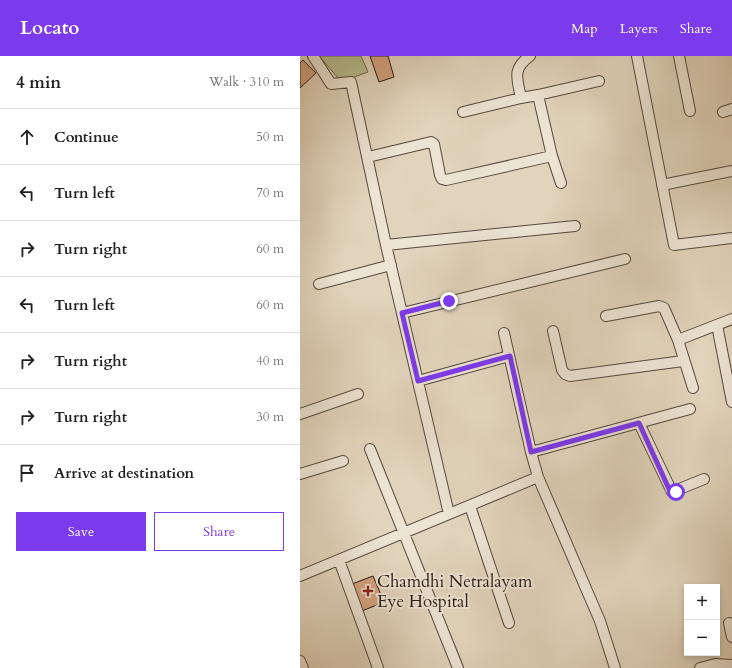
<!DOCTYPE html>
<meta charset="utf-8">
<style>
:root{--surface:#fff;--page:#f2f2f2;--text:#202124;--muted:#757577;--line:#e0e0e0;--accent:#7c3aed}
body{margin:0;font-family:Cardo,serif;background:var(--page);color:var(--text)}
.controls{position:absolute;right:12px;bottom:12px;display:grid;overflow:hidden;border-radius:0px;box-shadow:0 2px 6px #0003}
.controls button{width:36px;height:36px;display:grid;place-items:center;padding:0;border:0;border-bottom:1px solid var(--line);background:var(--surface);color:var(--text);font:20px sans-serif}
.stop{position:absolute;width:12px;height:12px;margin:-9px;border:3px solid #7c3aed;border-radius:50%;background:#fff}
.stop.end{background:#7c3aed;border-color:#fff;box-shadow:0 1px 4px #0008}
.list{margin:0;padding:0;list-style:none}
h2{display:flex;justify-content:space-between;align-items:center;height:52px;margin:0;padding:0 16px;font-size:17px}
h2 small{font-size:13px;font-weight:400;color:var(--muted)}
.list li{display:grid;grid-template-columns:26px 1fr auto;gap:12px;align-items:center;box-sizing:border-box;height:56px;padding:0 16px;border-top:1px solid var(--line)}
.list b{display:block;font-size:15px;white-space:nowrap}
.list em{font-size:13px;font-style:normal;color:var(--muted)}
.actions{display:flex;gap:8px;padding:12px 16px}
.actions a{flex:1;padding:9px 0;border:1px solid var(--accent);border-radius:0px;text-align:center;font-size:14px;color:var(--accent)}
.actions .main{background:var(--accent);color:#fff}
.icon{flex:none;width:22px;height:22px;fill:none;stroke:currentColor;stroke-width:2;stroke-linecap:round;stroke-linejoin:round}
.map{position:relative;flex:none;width:432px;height:612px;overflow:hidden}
header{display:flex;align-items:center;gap:24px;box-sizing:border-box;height:56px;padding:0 20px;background:var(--accent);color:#fff}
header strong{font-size:19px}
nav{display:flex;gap:22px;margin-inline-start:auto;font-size:14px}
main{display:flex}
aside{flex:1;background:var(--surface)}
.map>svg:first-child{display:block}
.green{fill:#b6bc8e;stroke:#6f6a50}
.building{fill:#d2a27f;stroke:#281913}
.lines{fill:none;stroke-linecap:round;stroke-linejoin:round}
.minor-casing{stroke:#56483d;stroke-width:12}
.minor{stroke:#ece3d3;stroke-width:10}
.route{stroke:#7c3aed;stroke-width:5}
.poi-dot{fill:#8f2418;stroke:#ece3d3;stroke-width:1.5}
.labels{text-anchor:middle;stroke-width:4;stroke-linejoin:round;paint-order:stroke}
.poi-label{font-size:17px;fill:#281913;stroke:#ece3d3;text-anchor:start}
</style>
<header>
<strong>Locato</strong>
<nav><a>Map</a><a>Layers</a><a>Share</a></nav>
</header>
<main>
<aside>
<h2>4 min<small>Walk · 310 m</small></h2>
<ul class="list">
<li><svg class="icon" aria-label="ahead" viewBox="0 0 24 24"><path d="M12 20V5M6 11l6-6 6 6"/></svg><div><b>Continue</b></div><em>50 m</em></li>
<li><svg class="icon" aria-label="left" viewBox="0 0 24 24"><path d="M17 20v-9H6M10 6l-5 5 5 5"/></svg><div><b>Turn left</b></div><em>70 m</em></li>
<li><svg class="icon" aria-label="right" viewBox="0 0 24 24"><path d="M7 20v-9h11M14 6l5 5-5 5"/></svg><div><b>Turn right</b></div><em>60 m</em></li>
<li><svg class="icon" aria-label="left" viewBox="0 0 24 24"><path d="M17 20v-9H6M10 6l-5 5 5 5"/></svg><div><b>Turn left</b></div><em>60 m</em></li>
<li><svg class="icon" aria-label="right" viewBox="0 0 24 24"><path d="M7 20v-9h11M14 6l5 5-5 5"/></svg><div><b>Turn right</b></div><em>40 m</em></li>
<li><svg class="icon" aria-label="right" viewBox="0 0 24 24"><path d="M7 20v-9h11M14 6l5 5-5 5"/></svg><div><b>Turn right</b></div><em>30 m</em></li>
<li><svg class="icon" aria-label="arrive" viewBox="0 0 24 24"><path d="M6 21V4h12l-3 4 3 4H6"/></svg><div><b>Arrive at destination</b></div></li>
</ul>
<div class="actions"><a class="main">Save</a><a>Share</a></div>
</aside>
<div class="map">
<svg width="432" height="612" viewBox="0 0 432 612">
<rect width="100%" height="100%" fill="#e1d4bc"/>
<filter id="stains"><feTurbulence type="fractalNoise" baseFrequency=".005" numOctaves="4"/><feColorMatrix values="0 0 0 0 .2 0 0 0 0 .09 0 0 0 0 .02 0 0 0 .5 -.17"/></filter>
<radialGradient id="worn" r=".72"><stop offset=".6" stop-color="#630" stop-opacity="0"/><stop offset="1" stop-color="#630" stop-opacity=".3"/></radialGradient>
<!-- green -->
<path class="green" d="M19,0H61L68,16L49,23H39Z"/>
<!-- building -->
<path class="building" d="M70,0H88L94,21L79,26Z
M3,4L16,17L0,32V7Z
M73,520L84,546L62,555L52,528Z"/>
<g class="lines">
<defs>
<path id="minor" d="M13,0L31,28L51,26L86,189L149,458
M337,0L374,189L432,182
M379,0L390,55
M238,39L299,25
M221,42L238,39L252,100L261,127
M163,56L221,42C217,22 212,13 230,0
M423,56L432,53
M68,101L131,86L134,88L140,119L142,123L146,124L252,100
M362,129L432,115
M86,189L275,170
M19,228L91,209
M102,257L325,203
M306,260L359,250L364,252L378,284L393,332
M417,269L432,346
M253,275L262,314L265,318L270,320L383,305
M204,277L231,396L238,421L300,565L315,612
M378,284L432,263
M118,325L209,300
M0,358L58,338
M339,367L372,436L404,423
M70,393L158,612
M231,396L390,353
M0,418L43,405
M170,450L209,567
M39,504L78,612
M0,520L238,421
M429,567L432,581
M0,605L3,612
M400,612L415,608L432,609"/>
</defs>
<!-- minor casing -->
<use href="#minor" class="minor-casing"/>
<!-- minor -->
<use href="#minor" class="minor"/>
</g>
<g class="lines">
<!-- route -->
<path class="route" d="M149,245L102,257L118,325L210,300L231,396L339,367L369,433L372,436H376"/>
</g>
<!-- markers -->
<path class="poi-dot" d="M66 529h4v4h4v4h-4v4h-4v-4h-4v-4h4z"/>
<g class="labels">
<!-- poi labels -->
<g class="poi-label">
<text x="77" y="531">Chamdhi Netralayam<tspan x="77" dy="20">Eye Hospital</tspan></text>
</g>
</g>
<rect width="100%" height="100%" filter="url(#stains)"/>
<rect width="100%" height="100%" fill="url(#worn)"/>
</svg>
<div class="controls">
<button>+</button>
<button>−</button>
</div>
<div class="stop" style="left:376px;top:436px"></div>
<div class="stop end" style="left:149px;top:245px"></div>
</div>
</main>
